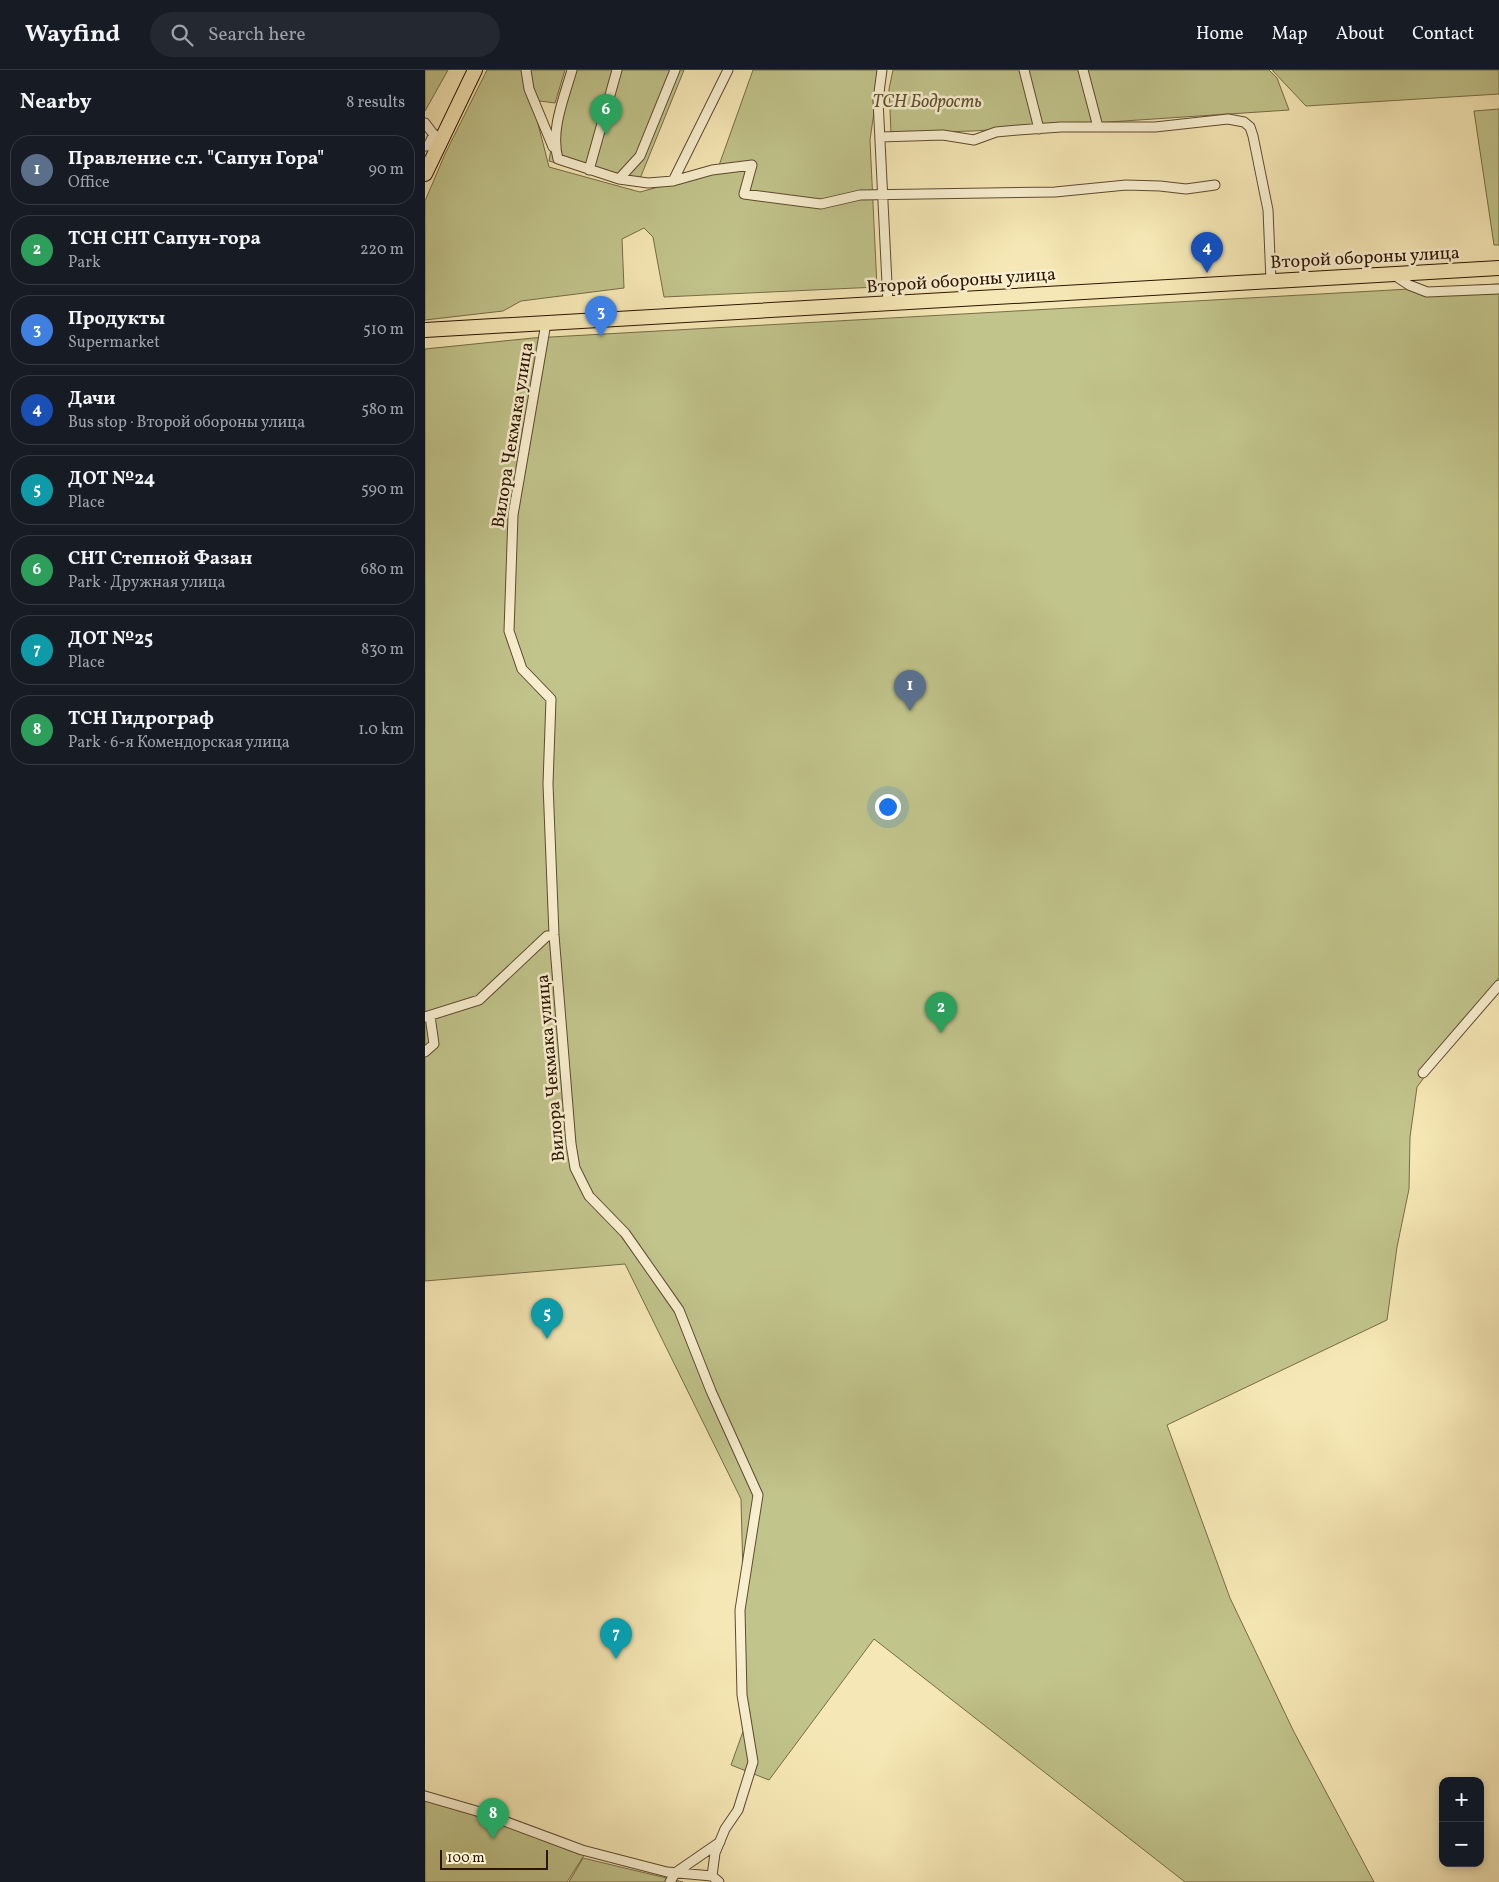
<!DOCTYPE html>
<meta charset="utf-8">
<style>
:root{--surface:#171b24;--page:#242831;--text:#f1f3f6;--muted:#9ea1a6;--line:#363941;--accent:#db2777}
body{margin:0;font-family:Vollkorn,serif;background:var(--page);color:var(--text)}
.controls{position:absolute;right:15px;bottom:15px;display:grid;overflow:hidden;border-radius:10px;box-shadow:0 2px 8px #0003}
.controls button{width:45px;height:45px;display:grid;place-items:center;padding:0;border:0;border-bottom:1px solid var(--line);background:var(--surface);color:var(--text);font:25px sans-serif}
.scale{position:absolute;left:15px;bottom:12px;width:108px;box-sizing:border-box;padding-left:5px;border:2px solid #2d1403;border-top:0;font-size:14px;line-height:18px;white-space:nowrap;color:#2d1403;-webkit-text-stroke:4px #f9f0d0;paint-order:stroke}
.you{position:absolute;left:462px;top:736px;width:18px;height:18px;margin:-12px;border:4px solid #fff;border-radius:50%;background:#1a73e8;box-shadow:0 0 0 8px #1a73e833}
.badge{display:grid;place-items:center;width:32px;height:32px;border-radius:50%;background:var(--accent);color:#fff;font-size:16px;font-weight:700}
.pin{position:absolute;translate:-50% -41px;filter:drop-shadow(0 1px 2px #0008)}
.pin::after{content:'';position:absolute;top:26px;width:18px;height:15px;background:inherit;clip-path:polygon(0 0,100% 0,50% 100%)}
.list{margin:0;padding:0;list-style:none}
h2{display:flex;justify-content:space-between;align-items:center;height:65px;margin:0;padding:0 20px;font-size:21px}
h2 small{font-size:16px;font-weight:400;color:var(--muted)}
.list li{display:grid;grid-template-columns:32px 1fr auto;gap:15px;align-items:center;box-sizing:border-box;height:70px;margin:0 10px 10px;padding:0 10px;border:1px solid var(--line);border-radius:20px}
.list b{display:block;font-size:19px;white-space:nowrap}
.list p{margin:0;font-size:16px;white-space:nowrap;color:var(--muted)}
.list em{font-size:16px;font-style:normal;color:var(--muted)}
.icon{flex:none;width:28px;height:28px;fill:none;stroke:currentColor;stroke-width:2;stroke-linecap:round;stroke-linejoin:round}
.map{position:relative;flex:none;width:1074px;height:1812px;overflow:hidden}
header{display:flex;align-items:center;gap:30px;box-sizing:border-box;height:70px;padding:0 25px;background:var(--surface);border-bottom:1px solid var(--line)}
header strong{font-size:24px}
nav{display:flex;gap:28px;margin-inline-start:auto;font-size:18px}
.search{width:350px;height:45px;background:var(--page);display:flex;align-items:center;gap:12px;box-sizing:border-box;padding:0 18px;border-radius:28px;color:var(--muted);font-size:19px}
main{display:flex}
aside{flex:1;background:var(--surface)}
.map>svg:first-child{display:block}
.green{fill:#c1c48b;stroke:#776c47}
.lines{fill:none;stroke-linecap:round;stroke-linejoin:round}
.street-casing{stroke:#5f4930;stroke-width:11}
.primary-casing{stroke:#2d1403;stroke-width:16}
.street{stroke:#f9f0d0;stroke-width:9}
.primary{stroke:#f6e8b6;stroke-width:14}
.labels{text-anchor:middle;stroke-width:5;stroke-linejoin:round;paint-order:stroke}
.park-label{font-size:18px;font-style:italic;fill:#615233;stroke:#f9f0d0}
.street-label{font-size:18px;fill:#2d1403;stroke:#f9f0d0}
</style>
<header>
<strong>Wayfind</strong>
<div class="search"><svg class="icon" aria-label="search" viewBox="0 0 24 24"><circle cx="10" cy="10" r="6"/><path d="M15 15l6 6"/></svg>Search here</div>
<nav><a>Home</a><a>Map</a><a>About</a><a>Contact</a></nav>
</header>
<main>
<aside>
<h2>Nearby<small>8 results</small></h2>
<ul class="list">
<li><span class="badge" style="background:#5c6f8a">1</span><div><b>Правление с.т. &quot;Сапун Гора&quot;</b><p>Office</p></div><em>90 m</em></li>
<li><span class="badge" style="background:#2e9e5b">2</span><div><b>ТСН СНТ Сапун-гора</b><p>Park</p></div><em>220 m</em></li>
<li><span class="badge" style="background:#3f7fe0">3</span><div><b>Продукты</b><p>Supermarket</p></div><em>510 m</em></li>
<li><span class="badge" style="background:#1a4fb4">4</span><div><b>Дачи</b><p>Bus stop · Второй обороны улица</p></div><em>580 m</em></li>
<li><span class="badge" style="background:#0f9aa8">5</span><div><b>ДОТ №24</b><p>Place</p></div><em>590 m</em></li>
<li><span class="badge" style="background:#2e9e5b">6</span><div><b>СНТ Степной Фазан</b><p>Park · Дружная улица</p></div><em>680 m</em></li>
<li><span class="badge" style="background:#0f9aa8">7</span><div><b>ДОТ №25</b><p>Place</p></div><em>830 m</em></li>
<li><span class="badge" style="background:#2e9e5b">8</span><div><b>ТСН Гидрограф</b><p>Park · 6-я Комендорская улица</p></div><em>1.0 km</em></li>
</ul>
</aside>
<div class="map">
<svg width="1074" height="1812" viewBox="0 0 1074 1812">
<rect width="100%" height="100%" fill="#f6e8b6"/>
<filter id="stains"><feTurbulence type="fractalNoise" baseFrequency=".004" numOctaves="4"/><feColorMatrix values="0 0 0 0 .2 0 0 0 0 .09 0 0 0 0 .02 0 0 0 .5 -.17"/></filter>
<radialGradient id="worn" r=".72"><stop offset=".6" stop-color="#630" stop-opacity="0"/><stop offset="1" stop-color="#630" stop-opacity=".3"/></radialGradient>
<!-- green -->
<path class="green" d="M0,0H23L0,41Z
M62,0H140L130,33L107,30L124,97L215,122L292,101L328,0H455L445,70L452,217L239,227L228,167L219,158L197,169L199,218L96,231L78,241L0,250V131L20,84Z
M144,0H259L212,116L198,114L124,91L133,39Z
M468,0H844L852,8L864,40L548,61L466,63L464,19Z
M847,0H1074V24L881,36Z
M1074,39V175H1069L1049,41Z
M1074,214V908L992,1017L985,1067L984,1119L972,1177L962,1250L742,1355L805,1528L869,1662L949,1812H760L449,1569L344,1710L306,1695L325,1642L317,1625L321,1619L316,1429L200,1194L0,1211V279L108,268Z
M0,1721L163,1779L142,1812H0Z
M158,1788L258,1812H144Z"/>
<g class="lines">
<defs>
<path id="street" d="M101,0L104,19L128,77
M147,0C139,28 125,60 133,89L194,109L223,113L248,111L287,100L327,95L319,124L396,134L435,125L630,122L701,115L735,116L761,119L790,115
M457,0L453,30L463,234
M599,0L614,59
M658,0L673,57
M0,53L15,73
M455,67L518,65L549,70L571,62L593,60L636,57H730L803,49L819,52L825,57L828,66L843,140L846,211
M0,76H3L9,64
M164,100L192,0
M194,109L215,86L250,0
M248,111L303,0
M969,205L984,215L1002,222L1074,219
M121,253L88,445L84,561L97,599L126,629L123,714L129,865L146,1074L150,1098L164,1126L200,1163L254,1240L286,1321L333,1425L315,1540L317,1625L328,1692L313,1740L300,1759L290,1783L287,1806L294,1812
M0,947L54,930L122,866L129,865
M0,982L9,974L5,946
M998,1003L1074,915
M0,1726L55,1742L157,1780L242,1802L287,1806
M245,1812L250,1803L295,1772"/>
<path id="primary" d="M0,104L50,0
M0,260L1074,198"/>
</defs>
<!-- street casing -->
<use href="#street" class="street-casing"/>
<!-- primary casing -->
<use href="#primary" class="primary-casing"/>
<!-- street -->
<use href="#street" class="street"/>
<!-- primary -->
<use href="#primary" class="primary"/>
</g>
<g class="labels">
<!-- park labels -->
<g class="park-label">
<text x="502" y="37">ТСН Бодрость</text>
</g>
<!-- street labels -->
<g class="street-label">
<text transform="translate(940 187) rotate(-3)" y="6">Второй обороны улица</text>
<text transform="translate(536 210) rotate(-4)" y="6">Второй обороны улица</text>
<text transform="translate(87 365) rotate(-81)" y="6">Вилора Чекмака улица</text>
<text transform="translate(125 998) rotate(-95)" y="6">Вилора Чекмака улица</text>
</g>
</g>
<rect width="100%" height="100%" filter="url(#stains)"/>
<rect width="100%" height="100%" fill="url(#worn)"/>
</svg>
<div class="controls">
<button>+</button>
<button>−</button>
</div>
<div class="scale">100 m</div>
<div class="you"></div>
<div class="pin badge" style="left:485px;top:641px;background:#5c6f8a">1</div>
<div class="pin badge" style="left:516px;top:963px;background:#2e9e5b">2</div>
<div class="pin badge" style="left:176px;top:267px;background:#3f7fe0">3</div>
<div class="pin badge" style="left:782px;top:203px;background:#1a4fb4">4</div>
<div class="pin badge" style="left:122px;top:1269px;background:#0f9aa8">5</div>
<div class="pin badge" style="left:181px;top:65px;background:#2e9e5b">6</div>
<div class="pin badge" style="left:191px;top:1589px;background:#0f9aa8">7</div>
<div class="pin badge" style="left:68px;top:1769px;background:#2e9e5b">8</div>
</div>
</main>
